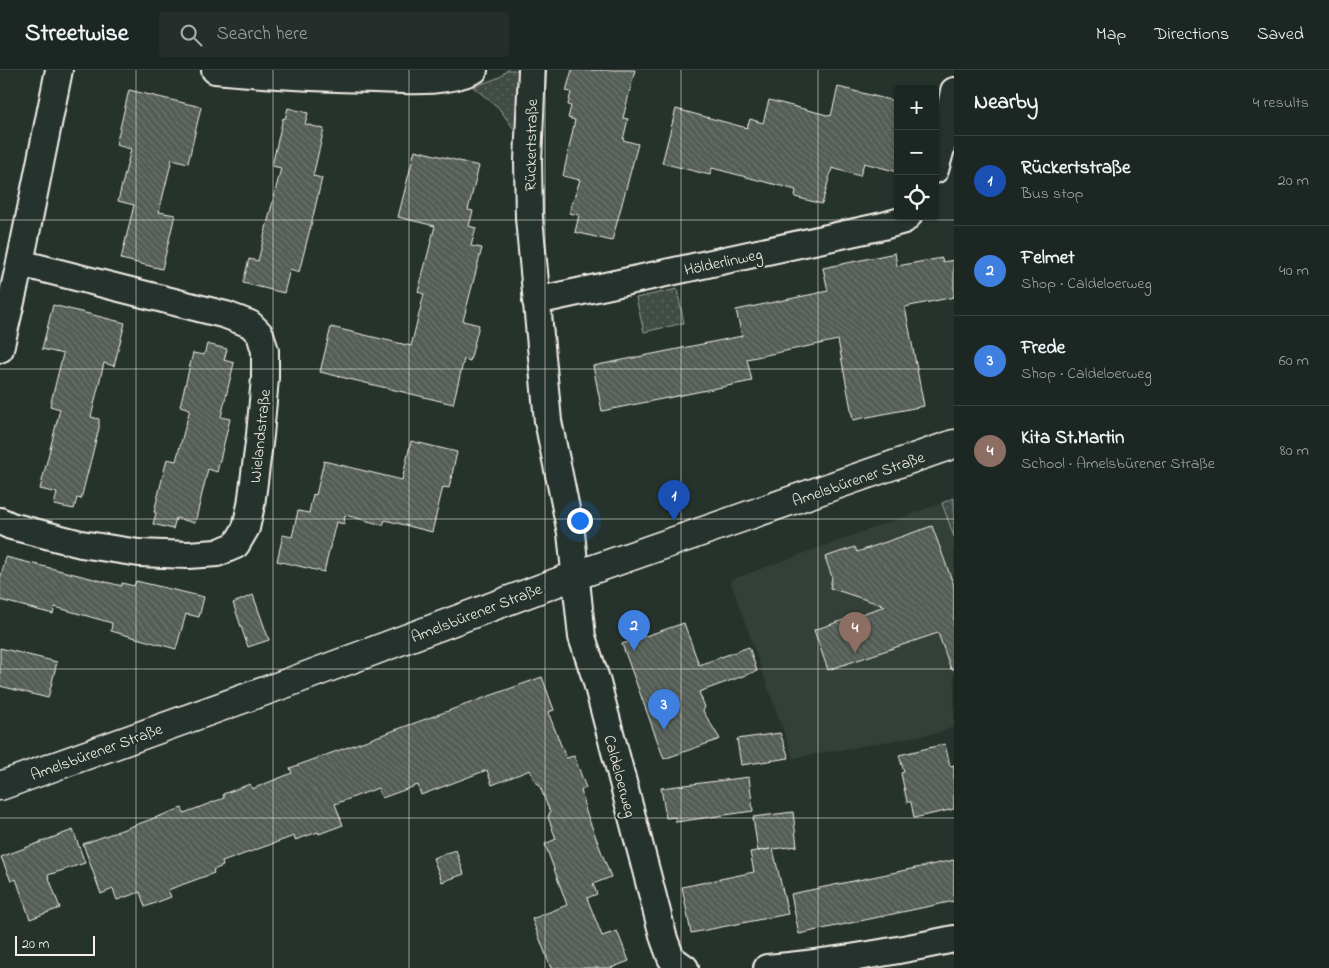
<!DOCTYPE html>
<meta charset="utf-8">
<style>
:root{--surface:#1c2622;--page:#252e2a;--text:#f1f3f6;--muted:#a0a5a5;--line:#3a4340;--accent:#ffd166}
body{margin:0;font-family:"Indie Flower",sans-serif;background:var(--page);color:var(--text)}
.controls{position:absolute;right:15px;top:15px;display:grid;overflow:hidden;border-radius:5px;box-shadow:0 1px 4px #0004}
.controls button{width:45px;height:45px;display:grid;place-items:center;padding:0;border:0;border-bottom:1px solid var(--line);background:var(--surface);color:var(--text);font:25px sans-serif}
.scale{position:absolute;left:15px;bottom:12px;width:80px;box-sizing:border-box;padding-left:5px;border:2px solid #f4f1e8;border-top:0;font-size:14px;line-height:18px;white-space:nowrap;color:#f4f1e8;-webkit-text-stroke:4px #26332d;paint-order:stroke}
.you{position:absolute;left:579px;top:450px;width:18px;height:18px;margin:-12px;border:4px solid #fff;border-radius:50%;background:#1a73e8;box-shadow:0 0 0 8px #1a73e833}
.badge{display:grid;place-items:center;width:32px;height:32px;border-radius:50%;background:var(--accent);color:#fff;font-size:16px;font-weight:700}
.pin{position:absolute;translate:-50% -41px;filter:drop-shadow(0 1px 2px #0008)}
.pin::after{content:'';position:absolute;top:26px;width:18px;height:15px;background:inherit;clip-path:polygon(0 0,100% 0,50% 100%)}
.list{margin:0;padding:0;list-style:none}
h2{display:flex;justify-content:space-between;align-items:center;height:65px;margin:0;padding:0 20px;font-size:21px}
h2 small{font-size:16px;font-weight:400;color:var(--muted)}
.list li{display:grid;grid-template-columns:32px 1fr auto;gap:15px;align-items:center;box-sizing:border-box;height:90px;padding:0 20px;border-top:1px solid var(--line)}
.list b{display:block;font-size:19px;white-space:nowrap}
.list p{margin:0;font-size:16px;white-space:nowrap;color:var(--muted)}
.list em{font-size:16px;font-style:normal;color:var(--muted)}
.icon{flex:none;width:28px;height:28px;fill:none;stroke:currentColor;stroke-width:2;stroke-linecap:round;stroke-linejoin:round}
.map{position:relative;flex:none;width:954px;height:898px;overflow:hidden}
header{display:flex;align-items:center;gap:30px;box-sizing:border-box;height:70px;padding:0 25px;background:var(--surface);border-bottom:1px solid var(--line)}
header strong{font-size:24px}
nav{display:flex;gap:28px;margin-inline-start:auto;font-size:18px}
.search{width:350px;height:45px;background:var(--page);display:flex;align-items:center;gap:12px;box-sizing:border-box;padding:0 18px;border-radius:5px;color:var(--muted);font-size:19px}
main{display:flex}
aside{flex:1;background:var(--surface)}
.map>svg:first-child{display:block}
.built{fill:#333f39}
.grass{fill:url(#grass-dots);stroke:#9a9e96}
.building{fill:url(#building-back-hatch);stroke:#f4f1e8}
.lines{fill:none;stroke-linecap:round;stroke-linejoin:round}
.street-casing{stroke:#f4f1e8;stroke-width:30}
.secondary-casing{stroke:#f4f1e8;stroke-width:31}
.street{stroke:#26332d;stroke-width:26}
.secondary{stroke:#26332d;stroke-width:28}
.grid{fill:none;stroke:#f4f1e8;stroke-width:1;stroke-opacity:0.55}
.labels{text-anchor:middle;stroke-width:4.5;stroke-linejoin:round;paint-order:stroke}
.street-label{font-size:16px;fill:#f4f1e8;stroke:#26332d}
</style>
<header>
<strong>Streetwise</strong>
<div class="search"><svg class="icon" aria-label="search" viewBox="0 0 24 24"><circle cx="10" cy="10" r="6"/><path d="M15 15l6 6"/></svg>Search here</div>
<nav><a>Map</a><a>Directions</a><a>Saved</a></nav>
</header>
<main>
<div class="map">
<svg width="954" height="898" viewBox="0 0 954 898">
<defs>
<pattern id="grass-dots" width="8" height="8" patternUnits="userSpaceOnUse" patternTransform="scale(1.25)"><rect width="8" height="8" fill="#414b45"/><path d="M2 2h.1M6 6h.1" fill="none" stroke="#5d6560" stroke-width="1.8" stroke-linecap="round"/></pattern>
<pattern id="building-back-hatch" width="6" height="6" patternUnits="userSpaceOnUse" patternTransform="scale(1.25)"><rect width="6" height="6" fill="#525c55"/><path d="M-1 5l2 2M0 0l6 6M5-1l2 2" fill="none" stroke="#6c746d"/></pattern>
</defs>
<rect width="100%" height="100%" fill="#26332d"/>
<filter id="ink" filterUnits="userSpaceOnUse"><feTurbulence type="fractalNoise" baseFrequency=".02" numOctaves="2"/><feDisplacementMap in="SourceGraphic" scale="10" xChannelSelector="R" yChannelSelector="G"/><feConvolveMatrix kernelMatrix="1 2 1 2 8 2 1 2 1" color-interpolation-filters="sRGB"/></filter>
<g filter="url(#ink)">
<!-- built -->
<path class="built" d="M942,433L954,467V657L936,663L793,688L730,510Z"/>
<!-- grass -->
<path class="grass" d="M507,0H522L519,66L498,37L473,17L500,7Z
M677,219L684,253L644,262L636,228Z
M954,428V467L942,433Z"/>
<!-- building -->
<path class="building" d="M572,0H635L623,48L628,49L623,70L638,74L612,171L575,162L579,145L569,143L580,110L563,106L575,50L568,48L571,36L568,35L571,22L566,21Z
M838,17L898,32V102L864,93L860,106L832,98L822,134L795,127L796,120L712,98L710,105L662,93L676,39L747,58L750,49L763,53L769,30L831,46Z
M129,20L201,37L188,93L172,89L159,142L175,145L162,199L121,189L134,135L118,131L131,79L116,75Z
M288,38L308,43L305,54L324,59L313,106L322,108L311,155L299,202L290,199L284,223L243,213L249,189L258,191L281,98L272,96L283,48L285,49Z
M415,80L479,96L468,140L473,141L469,156L476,158L471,176L482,178L463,251L479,255L470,291L464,289L453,334L320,302L331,257L411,276L424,224L418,222L435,156L398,147Z
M895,183L897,196L942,188L943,192L954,190V227L905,237L924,336L853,350L838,270L747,289L752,311L602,341L593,296L742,266L736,240L828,221L823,198Z
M53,235L125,253L114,296L104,293L91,347L99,349V358L81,429L77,428L74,439L54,435L57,423L40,419L60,339L50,336L63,284L42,279Z
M207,274L227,279L224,290L234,293L221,347L230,349L217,402L208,399L195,453L176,448L173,459L153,454L156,443L154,442L167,389L176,391L190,339L180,336L193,283L204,285Z
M411,371L457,382L449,418L443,417L432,462L385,450L383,455L345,445L344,454L336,452L324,502L277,491L283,465L292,467L298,441L309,443L313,424L316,425L324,391L402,410Z
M932,456L954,516V599H951L938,563L828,600L814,560L885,536L830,518L832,507L825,487L855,477L857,482Z
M6,487L122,516V513L134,516L136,511L204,527L199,547L186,544L176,579L111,561L112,553L55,537L53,544L0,530V509Z
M253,525L269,570L248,577L233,533Z
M684,553L699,595L749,577L757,601L699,622L705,637L703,641L720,669L664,689L622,574Z
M0,578L57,592L48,628L0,616Z
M542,607L554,640L548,642L566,688L574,686L586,718L581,719L585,739L611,807L593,814L597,824L587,828L602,866L617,861L629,891L611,898H551L532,849L567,835L545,774L556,769L548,747L550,742L539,714L535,712L530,700L492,715L487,700L421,725L418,715L382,728L378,718L335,734L343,755L319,764L318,762L295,770L294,766L222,792L223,796L213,800L214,803L168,820L171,827L145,837L140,822L117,830L113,819L101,824L83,774L182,738L184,743L224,728L223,724L250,714L252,719L292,703L290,698Z
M780,663L789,688L741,695L737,669Z
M945,674L950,696L954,695V739L914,748L911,732H907L901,703L904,702L899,685Z
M749,707L753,741L676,752L675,747L666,748L661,718Z
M793,742L797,776L773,779L788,844L691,863L682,817L754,802L750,782L770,779L758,781L753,747Z
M73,760L85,793L48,805L60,838L30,849L16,809L11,811L1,787Z
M456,780L464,804L442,812L433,788Z
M954,790V831L799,864L791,824Z"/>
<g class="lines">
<defs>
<path id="street" d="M215,0C268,5 322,8 375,9C407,10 444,14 474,0
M532,0L528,91L529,148L548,351L571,463L582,567L596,609L664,869L671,888L685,898
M935,100L948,53L954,21
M536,231L883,156L904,150L908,146
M0,279L20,193L59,0
M0,451L11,456L81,474L139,483L188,485L217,483L236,475L246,458L251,435L260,365L265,308V281L260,264L250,254L226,245L20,193
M767,898C831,893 892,882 954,869"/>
<path id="secondary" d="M0,716L290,612L574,506L954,374"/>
</defs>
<!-- street casing -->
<use href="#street" class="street-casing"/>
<!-- secondary casing -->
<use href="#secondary" class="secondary-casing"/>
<!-- street -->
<use href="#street" class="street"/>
<!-- secondary -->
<use href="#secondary" class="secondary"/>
</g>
</g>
<!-- grid -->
<path class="grid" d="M136,0V898M273,0V898M409,0V898M545,0V898M681,0V898M818,0V898M0,150H954M0,299H954M0,449H954M0,599H954M0,748H954"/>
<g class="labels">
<!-- street labels -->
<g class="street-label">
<text transform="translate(530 75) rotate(-89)" y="6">Rückertstraße</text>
<text transform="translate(723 191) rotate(-12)" y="6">Hölderlinweg</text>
<text transform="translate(259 366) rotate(-84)" y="6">Wielandstraße</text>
<text transform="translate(858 408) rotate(-19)" y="6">Amelsbürener Straße</text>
<text transform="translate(476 542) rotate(-21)" y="6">Amelsbürener Straße</text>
<text transform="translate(96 681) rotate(-20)" y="6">Amelsbürener Straße</text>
<text transform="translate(621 706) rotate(75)" y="6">Caldeloerweg</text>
</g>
</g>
</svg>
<div class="controls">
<button>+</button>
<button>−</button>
<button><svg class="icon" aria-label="locate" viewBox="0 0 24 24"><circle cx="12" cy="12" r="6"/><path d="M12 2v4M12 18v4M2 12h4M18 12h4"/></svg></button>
</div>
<div class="scale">20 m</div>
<div class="you"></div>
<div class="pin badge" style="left:674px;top:451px;background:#1a4fb4">1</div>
<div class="pin badge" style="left:634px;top:581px;background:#3f7fe0">2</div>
<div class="pin badge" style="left:664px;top:660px;background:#3f7fe0">3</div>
<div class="pin badge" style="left:855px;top:583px;background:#8d6e63">4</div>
</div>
<aside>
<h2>Nearby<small>4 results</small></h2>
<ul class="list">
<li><span class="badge" style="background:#1a4fb4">1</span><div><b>Rückertstraße</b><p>Bus stop</p></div><em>20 m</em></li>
<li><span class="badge" style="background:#3f7fe0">2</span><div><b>Felmet</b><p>Shop · Caldeloerweg</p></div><em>40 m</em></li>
<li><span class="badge" style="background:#3f7fe0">3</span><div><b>Frede</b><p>Shop · Caldeloerweg</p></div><em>60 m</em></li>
<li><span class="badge" style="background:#8d6e63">4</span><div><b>Kita St.Martin</b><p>School · Amelsbürener Straße</p></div><em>80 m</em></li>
</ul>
</aside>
</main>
